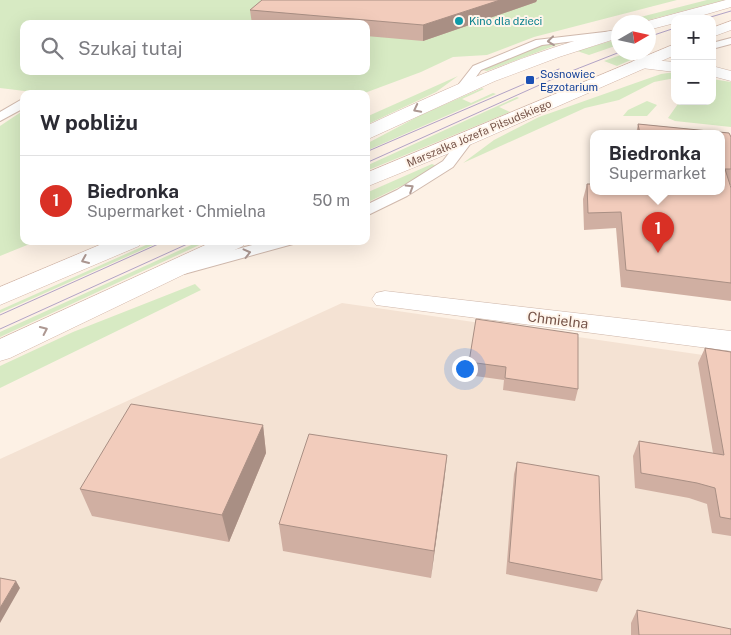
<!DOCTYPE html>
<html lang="pl">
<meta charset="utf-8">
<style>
:root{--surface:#fff;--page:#f2f2f3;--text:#2b2b33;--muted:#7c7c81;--line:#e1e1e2;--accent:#d93025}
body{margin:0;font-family:"Public Sans",sans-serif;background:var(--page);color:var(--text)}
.controls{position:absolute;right:15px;top:15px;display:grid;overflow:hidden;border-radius:10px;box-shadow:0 5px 20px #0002}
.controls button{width:45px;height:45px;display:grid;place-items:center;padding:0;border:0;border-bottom:1px solid var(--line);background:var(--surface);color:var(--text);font:25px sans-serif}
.compass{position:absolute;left:611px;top:15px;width:45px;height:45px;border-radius:50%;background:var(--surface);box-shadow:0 5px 20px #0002;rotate:81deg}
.you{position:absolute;left:464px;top:368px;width:18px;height:18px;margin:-12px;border:4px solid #fff;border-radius:50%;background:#1a73e8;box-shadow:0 0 0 8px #1a73e833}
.badge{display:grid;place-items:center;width:32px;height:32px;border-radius:50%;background:var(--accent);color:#fff;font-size:16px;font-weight:700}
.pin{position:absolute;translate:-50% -41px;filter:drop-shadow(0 1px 2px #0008)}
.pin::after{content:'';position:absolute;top:26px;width:18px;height:15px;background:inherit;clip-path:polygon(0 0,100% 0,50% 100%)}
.popup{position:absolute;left:590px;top:130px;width:135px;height:65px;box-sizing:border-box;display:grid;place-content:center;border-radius:10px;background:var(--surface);filter:drop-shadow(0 1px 4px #0005);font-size:16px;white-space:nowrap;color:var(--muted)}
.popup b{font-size:19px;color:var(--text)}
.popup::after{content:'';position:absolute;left:50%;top:100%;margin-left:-10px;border:10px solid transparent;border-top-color:var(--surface)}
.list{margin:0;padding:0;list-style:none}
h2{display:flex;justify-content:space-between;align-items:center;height:65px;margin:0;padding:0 20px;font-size:21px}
h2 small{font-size:16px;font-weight:400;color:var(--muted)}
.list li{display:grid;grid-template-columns:32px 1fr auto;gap:15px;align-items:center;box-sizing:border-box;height:90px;padding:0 20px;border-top:1px solid var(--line)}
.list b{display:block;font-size:19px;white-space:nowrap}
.list p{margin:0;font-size:16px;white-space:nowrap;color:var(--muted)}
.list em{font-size:16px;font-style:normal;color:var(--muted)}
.icon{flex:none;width:28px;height:28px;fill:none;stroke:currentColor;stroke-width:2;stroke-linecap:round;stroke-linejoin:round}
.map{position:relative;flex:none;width:731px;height:635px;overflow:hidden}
.search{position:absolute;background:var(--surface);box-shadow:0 5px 20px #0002;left:20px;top:20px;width:350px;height:55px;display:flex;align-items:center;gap:12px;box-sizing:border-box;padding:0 18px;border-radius:10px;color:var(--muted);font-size:19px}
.panel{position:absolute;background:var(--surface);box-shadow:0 5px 20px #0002;left:20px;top:90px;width:350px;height:155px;border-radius:10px}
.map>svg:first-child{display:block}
.residential{fill:#f4e2d3}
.green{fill:#d7eac3;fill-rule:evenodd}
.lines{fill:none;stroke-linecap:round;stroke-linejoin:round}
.service-casing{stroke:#d0b9ad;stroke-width:2}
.minor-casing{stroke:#d0b9ad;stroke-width:1}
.secondary-casing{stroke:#d3b8ab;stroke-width:1}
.service{fill:#fff;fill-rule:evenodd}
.minor{fill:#fff;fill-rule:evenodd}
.secondary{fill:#fff;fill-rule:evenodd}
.tram{stroke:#b2a3c6;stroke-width:1}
.wall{fill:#d0afa2}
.shaded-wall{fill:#a98f84}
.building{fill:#f2ccbc;stroke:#a98f84}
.oneway{stroke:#ad9892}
.culture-dot{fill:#0f9aa8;stroke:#fff5eb;stroke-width:2}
.transit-dot{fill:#1a4fb4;stroke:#fff5eb;stroke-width:2}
.labels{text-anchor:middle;stroke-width:4;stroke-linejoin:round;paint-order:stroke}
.far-culture-label{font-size:11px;fill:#0d838f;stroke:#fff5eb;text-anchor:start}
.far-transit-label{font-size:11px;fill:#164399;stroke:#fff5eb;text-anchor:start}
.far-street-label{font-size:11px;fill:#765449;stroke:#fff5eb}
.street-label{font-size:14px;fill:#765449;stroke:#fff5eb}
</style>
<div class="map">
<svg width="731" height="635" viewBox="0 0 731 635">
<rect width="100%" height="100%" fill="#fdf1e5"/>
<!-- residential -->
<path class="residential" d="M342,303L731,359V635H0V459Z"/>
<!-- green -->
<path class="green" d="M0,0H677L534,37L487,55L453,57L421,72L362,94H49L0,88ZM24,24H366V71H24Z
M707,0H725L641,22H621Z
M618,39V45L589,55L577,51Z
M553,43L559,44L487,71L483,70L541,45Z
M626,53H647L617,66L604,61Z
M675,72V78L654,82L619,100L585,108L463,163L494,140L539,117L661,74Z
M458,76L436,92L366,125V117Z
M712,79L731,82V127L675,121L668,118L680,101H712Z
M482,88L484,89L462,99L471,103L493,93L496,94L366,151V144L421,115Z
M517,97L519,98L499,107L510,112L366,171V166Z
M647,101L657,105L647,116H623L628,110Z
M24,110V241H37L0,256V126Z
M432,164L437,166L418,178L366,203V193Z
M155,241H162L0,313V310Z
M200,241H208L0,337V332Z
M195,284L201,290L0,388V366L73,332Z"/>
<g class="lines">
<defs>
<path id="service" d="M613,31L617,32L618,34L617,36L542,45L481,70L465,92H457L455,89L473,66L536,40Z
M731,38V44L712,49V43Z
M24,98V108L0,121V112Z
M467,135L474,139L453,167L407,196L366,216V205L397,190L443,161L462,136Z
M267,241H295L293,244L184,274L178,273L175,269L178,265Z"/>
<path id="minor" d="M639,59L675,62V72L633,67L631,64L633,61Z
M712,66L731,71V81L712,76Z
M385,291L731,331V351L376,305L372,299L376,293Z"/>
<path id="secondary" d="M726,0H731V7L690,19H675V23L648,30V22H644Z
M731,21V30L712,37V28Z
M618,29V38L559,57L495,81L366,140V126C447,88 531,50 618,29Z
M675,44V55L474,143L366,187V173Z
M109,241H142L139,246L0,305V287Z
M214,241H246L243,246L10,358L0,361V339Z"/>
</defs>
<!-- service casing -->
<use href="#service" class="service-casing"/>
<!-- minor casing -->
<use href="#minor" class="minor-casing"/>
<!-- secondary casing -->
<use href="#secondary" class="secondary-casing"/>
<!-- service -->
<use href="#service" class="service"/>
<!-- minor -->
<use href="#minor" class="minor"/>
<!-- secondary -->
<use href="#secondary" class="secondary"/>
<!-- tram -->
<path class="tram" d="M704,19L731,11
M648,37L675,28
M366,152L559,69
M366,163L564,74L620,52
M0,315L165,241
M0,329L194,241"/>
</g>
<!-- wall -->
<path class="wall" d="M262,0H537L536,2L423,41L366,36V24H252L250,10Z
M638,124L729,133L731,137V185H730L731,188V301L621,287L616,228L584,230L583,199L587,184H594V192H722V134H636Z
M476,319L578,389L575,401L503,390L504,380L468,375Z
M705,348L731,352V536L712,533L707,504L689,498L635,488L633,456L639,441L713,453L698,363Z
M263,425L266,453L229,542L92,516L80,489Z
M447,455L431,578L283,551L279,524Z
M517,462L602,580L597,592L506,574L514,474Z
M637,610L731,635H631V623Z"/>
<!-- shaded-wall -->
<path class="shaded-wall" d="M500,0H537L536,2L423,41V25Z
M263,425L266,453L229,542L222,515Z
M447,455L444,483L431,578L434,551Z
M16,581L20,588L0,623V608Z"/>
<!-- building -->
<path class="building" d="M262,0H500L423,25L250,10Z
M638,124L729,133L731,137V169H725L731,188V283L626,270L621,212L588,213L587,184H594V192H722V134H640Z
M476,319L578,334V389L505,378L506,367L469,362Z
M705,348L731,352V519L720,517L715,488L697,483L641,473L639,441L724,455Z
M131,404L263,425L222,515L80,489Z
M309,434L447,455L434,551L279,524Z
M517,462L599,476L602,580L509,562Z
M0,578L16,581L0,608Z
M637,610L731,629V635H639Z"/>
<!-- one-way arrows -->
<defs><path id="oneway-chevron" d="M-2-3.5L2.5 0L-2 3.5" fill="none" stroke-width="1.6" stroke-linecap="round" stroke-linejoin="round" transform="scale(1.25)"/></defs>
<g class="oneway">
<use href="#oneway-chevron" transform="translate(551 41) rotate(174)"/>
<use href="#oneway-chevron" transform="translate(417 109) rotate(153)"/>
<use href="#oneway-chevron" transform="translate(410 188) rotate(-32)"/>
<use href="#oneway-chevron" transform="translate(247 253) rotate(-14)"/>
<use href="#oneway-chevron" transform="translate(85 260) rotate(157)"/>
<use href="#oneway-chevron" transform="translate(44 330) rotate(-25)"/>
</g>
<!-- markers -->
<circle class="culture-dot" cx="459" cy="21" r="5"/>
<rect class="transit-dot" x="525" y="75" width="10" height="10" rx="2.5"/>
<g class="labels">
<!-- far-culture labels -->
<g class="far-culture-label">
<text x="469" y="25">Kino dla dzieci</text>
</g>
<!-- far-transit labels -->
<g class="far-transit-label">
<text x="540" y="78">Sosnowiec<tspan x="540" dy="13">Egzotarium</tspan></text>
</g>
<!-- far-street labels -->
<g class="far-street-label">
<text transform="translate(479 133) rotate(-23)" y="4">Marszałka Józefa Piłsudskiego</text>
</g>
<!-- street labels -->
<g class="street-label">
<text transform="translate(558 320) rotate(7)" y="5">Chmielna</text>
</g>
</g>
</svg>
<div class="controls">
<button>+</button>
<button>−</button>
</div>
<svg class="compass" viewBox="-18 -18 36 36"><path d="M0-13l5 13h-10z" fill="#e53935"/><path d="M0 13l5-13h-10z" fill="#7c7c81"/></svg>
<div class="you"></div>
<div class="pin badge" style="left:658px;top:253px">1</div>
<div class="popup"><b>Biedronka</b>Supermarket</div>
<div class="search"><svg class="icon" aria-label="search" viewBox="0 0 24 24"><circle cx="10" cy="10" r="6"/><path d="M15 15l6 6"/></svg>Szukaj tutaj</div>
<section class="panel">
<h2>W pobliżu<small></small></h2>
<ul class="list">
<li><span class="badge">1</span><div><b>Biedronka</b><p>Supermarket · Chmielna</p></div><em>50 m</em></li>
</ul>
</section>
</div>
